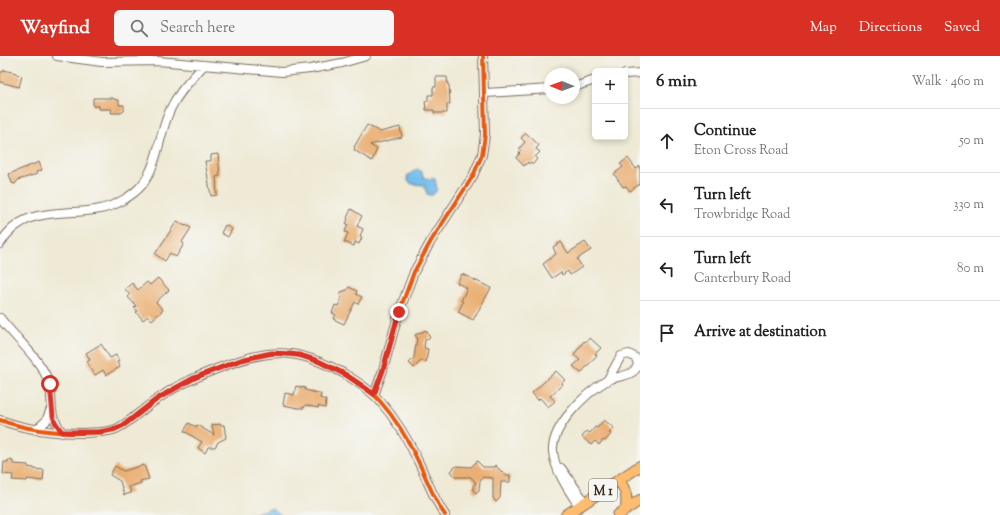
<!DOCTYPE html>
<html lang="en">
<head>
<meta charset="utf-8">
<style>
  body { margin:0; font-family:"Sorts Mill Goudy",serif; background:#f6f6f6; color:#222 }
  .controls { position:absolute; right:12px; top:12px; display:grid; overflow:hidden; border-radius:6px; box-shadow:0 2px 6px #0003 }
  .controls button { width:36px; height:36px; display:grid; place-items:center; padding:0; border:0; border-bottom:1px solid #e0e0e0; background:#fff; color:#222; font:20px sans-serif }
  .compass { position:absolute; left:544px; top:12px; width:36px; height:36px; border-radius:50%; background:#fff; box-shadow:0 2px 6px #0003; rotate:271deg }
  .stop { position:absolute; width:12px; height:12px; margin:-9px; border:3px solid #d93025; border-radius:50%; background:#fff }
  .stop.end { background:#d93025; border-color:#fff; box-shadow:0 1px 4px #0008 }
  .list { margin:0; padding:0; list-style:none }
  h2 { display:flex; justify-content:space-between; align-items:center; height:52px; margin:0; padding:0 16px; font-size:17px }
  h2 small { font-size:13px; font-weight:400; color:#767676 }
  .list li { display:grid; grid-template-columns:26px 1fr auto; gap:12px; align-items:center; box-sizing:border-box; height:64px; padding:0 16px; border-top:1px solid #e0e0e0 }
  .list b { display:block; font-size:15px; white-space:nowrap }
  .list p { margin:0; font-size:13px; white-space:nowrap; color:#767676 }
  .list em { font-size:13px; font-style:normal; color:#767676 }
  .icon { flex:none; width:22px; height:22px; fill:none; stroke:currentColor; stroke-width:2; stroke-linecap:round; stroke-linejoin:round }
  .map { position:relative; flex:none; width:640px; height:459px; overflow:hidden }
  header { display:flex; align-items:center; gap:24px; box-sizing:border-box; height:56px; padding:0 20px; background:#d93025; color:#fff }
  header strong { font-size:19px }
  nav { display:flex; gap:22px; margin-inline-start:auto; font-size:14px }
  .search { width:280px; height:36px; background:#f6f6f6; display:flex; align-items:center; gap:10px; box-sizing:border-box; padding:0 14px; border-radius:6px; color:#767676; font-size:15px }
  main { display:flex }
  aside { flex:1; background:#fff }
  .map>svg:first-child { display:block }
  .water { fill:#75beed; stroke:#587486 }
  .building { fill:#eaaf72 }
  .lines { fill:none; stroke-linecap:round; stroke-linejoin:round }
  .minor-casing { stroke:#7a6d5e; stroke-width:10 }
  .major-casing { stroke:#7a6d5e; stroke-width:12 }
  .minor { stroke:#fff; stroke-width:8 }
  .major { stroke:#febc70; stroke-width:10 }
  .cycleway-casing { stroke:#f6f6f2; stroke-width:6 }
  .cycleway { stroke:#e8590c; stroke-width:4 }
  .route { stroke:#d93025; stroke-width:5 }
  .labels { text-anchor:middle; stroke-width:3.5; stroke-linejoin:round; paint-order:stroke }
  .shield { fill:#f6f6f2; stroke:#73675e; stroke-width:1 }
  .shield-label { font-size:13px; font-weight:bold; fill:#3b2a1e }
</style>
</head>
<body>
<header>
<strong>Wayfind</strong>
<div class="search"><svg class="icon" aria-label="search" viewBox="0 0 24 24"><circle cx="10" cy="10" r="6"/><path d="M15 15l6 6"/></svg>Search here</div>
<nav><a>Map</a><a>Directions</a><a>Saved</a></nav>
</header>
<main>
<div class="map">
<svg width="640" height="459" viewBox="0 0 640 459">
  <rect width="100%" height="100%" fill="#f6f6f2"/>
  <filter id="ink" filterUnits="userSpaceOnUse"><feTurbulence type="fractalNoise" baseFrequency=".025" numOctaves="2"/><feDisplacementMap in="SourceGraphic" scale="8" xChannelSelector="R" yChannelSelector="G"/><feConvolveMatrix kernelMatrix="1 2 1 2 8 2 1 2 1" color-interpolation-filters="sRGB"/></filter>
  <filter id="wash" filterUnits="userSpaceOnUse"><feTurbulence type="fractalNoise" baseFrequency=".012" numOctaves="4" result="noise"/><feDisplacementMap in="SourceGraphic" scale="16" xChannelSelector="R" yChannelSelector="G"/><feGaussianBlur stdDeviation="0.9" result="paint"/><feColorMatrix in="noise" values="0 0 0 0 0 0 0 0 0 0 0 0 0 0 0 0 0 1.4 0 .05"/><feComposite in="paint" operator="in"/></filter>
  <g filter="url(#wash)">
    <rect width="100%" height="100%" fill="#efead6"/>
    <!-- water -->
    <path class="water" d="M417 113 422 116 424 122 435 123 437 133C435 138 432 141 427 138L424 129 412 128 408 125 407 120Z
      M271 452 273 453 281 459H249Z"/>
    <g id="blocks">
      <!-- building -->
      <path class="building" d="M4 14 16 17V18L22 20 19 31 0 26V16H3Z
        M436 21H447L448 29H449L450 48H447V57H434V54H426L425 45H428V39H433V31H436Z
        M93 42H113V43L119 44V49H124V55L121 57H111L112 53H99V50H93Z
        M367 69 380 76 400 71 402 81 370 89 377 93 372 105 354 94 355 92 354 91Z
        M526 77 539 89 536 93 540 96 535 101 537 103 533 108 531 106 529 108 528 106 524 110 516 102 520 97 519 96 521 94 519 93 525 86 521 82Z
        M218 98 220 120 216 121 217 139 211 140 205 105H211V99Z
        M628 102 636 113 640 110V128L630 135 626 130 623 131 614 118 623 111 620 108Z
        M39 106 42 114 36 116 37 118 18 124 15 128 12 127 9 118Z
        M351 153 362 160 357 170 363 173 360 180 362 181 359 188 355 186 354 190 344 186 348 177 345 176 348 168H346L348 163 347 162Z
        M177 165 185 170 186 169 191 172 182 186 184 188 176 201 170 197 165 205 155 198Z
        M225 169 232 173 228 181 221 177Z
        M561 186 568 197 585 186 591 194 577 203 582 211 570 219 568 215 562 219 561 216 552 222 543 208 556 198 553 191Z
        M462 218 491 232 473 264 458 256 463 246 461 245 467 232 457 227Z
        M158 222 169 234 156 246 163 254 152 264 148 260 143 264 136 256 138 255 134 252 136 250 128 241 130 239 125 233 132 227 138 234 147 226 150 229Z
        M349 231 357 235 356 238 362 241 358 248 355 246 344 268 333 263 336 259 332 257 335 249 338 250 341 243 340 238 341 236 347 234Z
        M426 274 430 282 425 284 424 292 428 293 426 306 421 305 414 312 409 307 414 302 417 282 415 279Z
        M590 282 601 292 595 298 597 299 581 317 573 310 580 304 574 299 584 285 585 286Z
        M101 288 110 302 116 299 119 305 117 306 120 311 106 319 103 314 95 319 87 306 90 304 86 297Z
        M556 315 565 324 562 327 563 328 550 340 555 345 548 351 540 342 538 344 532 337Z
        M296 330 305 332V334L321 338 320 342 326 344 325 352 318 350V352L305 349 304 352H298L283 349 285 337 294 339Z
        M604 364 614 372 609 377 611 378 605 385 603 384 599 389 595 385 591 389 582 381 587 375 590 377 595 371 597 372Z
        M189 367 196 371 197 369 214 379 212 369 220 368V369H224L226 382 218 386 215 391H208L205 397 198 392 202 386 184 375Z
        M8 404 13 405V408L28 409V411L34 412V413L44 414 43 425 27 423V425L12 424 13 419 3 418 4 406H8Z
        M477 405 483 411H494L495 409 505 419H510V426H501L500 442 496 446 493 442V422L483 421 480 425 479 434 476 437 473 434V429L476 427 471 421H455L451 415 456 410 471 411Z
        M144 409 149 423 140 425 141 427 129 431 131 437 124 439 120 425 110 419 115 410 123 415Z"/>
    </g>
  </g>
  <g filter="url(#ink)">
    <use href="#blocks" fill-opacity="0" stroke="#7a6d5e" stroke-width="1"/>
    <g class="lines">
      <!-- minor casing -->
      <g class="minor-casing">
        <path id="minor" d="M57 0 102 6 158 5 282 16 310 13 342 7 366 0
          M625 18 640 17
          M574 31 595 24
          M485 37 550 33
          M0 188C29 139 83 169 123 144 130 140 137 135 142 129 159 107 159 76 171 52 179 35 192 23 204 9
          M0 262C15 282 38 300 48 324 53 336 50 348 53 360 55 366 59 371 62 377
          M374 339 383 314 399 256 414 216 431 185 473 120 482 99 485 79 483 0
          M0 364C27 374 54 377 83 377 93 376 103 377 113 374 125 370 133 361 143 354 151 347 159 342 168 336 184 326 201 319 219 312 268 292 296 291 343 317 356 325 369 333 379 344 395 362 408 383 418 405 427 423 433 442 445 459
          M36 374 46 365 51 353
          M561 412 585 446
          M579 450C569 435 555 415 553 396 551 370 586 337 606 325 616 319 633 322 638 309L636 302 629 298 621 300 607 325"/>
      </g>
      <!-- major casing -->
      <g class="major-casing">
        <path id="major" d="M619 424C627 436 627 440 626 454
          M566 459 640 410
          M618 459 640 444"/>
      </g>
      <!-- minor -->
      <use href="#minor" class="minor"/>
      <!-- major -->
      <use href="#major" class="major"/>
      <!-- cycleway casing -->
      <g class="cycleway-casing">
        <path id="cycleway" d="M374 339 383 314 399 256 414 216 431 185 473 120 482 99 485 79 483 0
          M0 364C27 374 54 377 83 377 93 376 103 377 113 374 125 370 133 361 143 354 151 347 159 342 168 336 184 326 201 319 219 312 268 292 296 291 343 317 356 325 369 333 379 344 395 362 408 383 418 405 427 423 433 442 445 459"/>
      </g>
      <!-- cycleway -->
      <use href="#cycleway" class="cycleway"/>
    </g>
  </g>
  <g class="lines" filter="url(#ink)">
    <!-- route -->
    <path class="route" d="M50 328 53 360 55 366 62 376H99L115 373 124 369 157 343 194 322 241 304 272 297 299 299 318 305 346 319 374 338 383 314 399 256"/>
  </g>
  <g class="labels">
    <!-- shield labels -->
    <rect class="shield" x="589" y="423" width="28" height="22" rx="3"/>
    <g class="shield-label">
      <text x="603" y="439">M 1</text>
    </g>
  </g>
</svg>
<div class="controls">
<button>+</button>
<button>−</button>
</div>
<svg class="compass" viewBox="-18 -18 36 36"><path d="M0-13l5 13h-10z" fill="#e53935"/><path d="M0 13l5-13h-10z" fill="#767676"/></svg>
<div class="stop" style="left:50px;top:328px"></div>
<div class="stop end" style="left:399px;top:256px"></div>
</div>
<aside>
<h2>6 min<small>Walk · 460 m</small></h2>
<ul class="list">
<li><svg class="icon" aria-label="ahead" viewBox="0 0 24 24"><path d="M12 20V5M6 11l6-6 6 6"/></svg><div><b>Continue</b><p>Eton Cross Road</p></div><em>50 m</em></li>
<li><svg class="icon" aria-label="left" viewBox="0 0 24 24"><path d="M17 20v-9H6M10 6l-5 5 5 5"/></svg><div><b>Turn left</b><p>Trowbridge Road</p></div><em>330 m</em></li>
<li><svg class="icon" aria-label="left" viewBox="0 0 24 24"><path d="M17 20v-9H6M10 6l-5 5 5 5"/></svg><div><b>Turn left</b><p>Canterbury Road</p></div><em>80 m</em></li>
<li><svg class="icon" aria-label="arrive" viewBox="0 0 24 24"><path d="M6 21V4h12l-3 4 3 4H6"/></svg><div><b>Arrive at destination</b></div></li>
</ul>
</aside>
</main>
</body>
</html>
